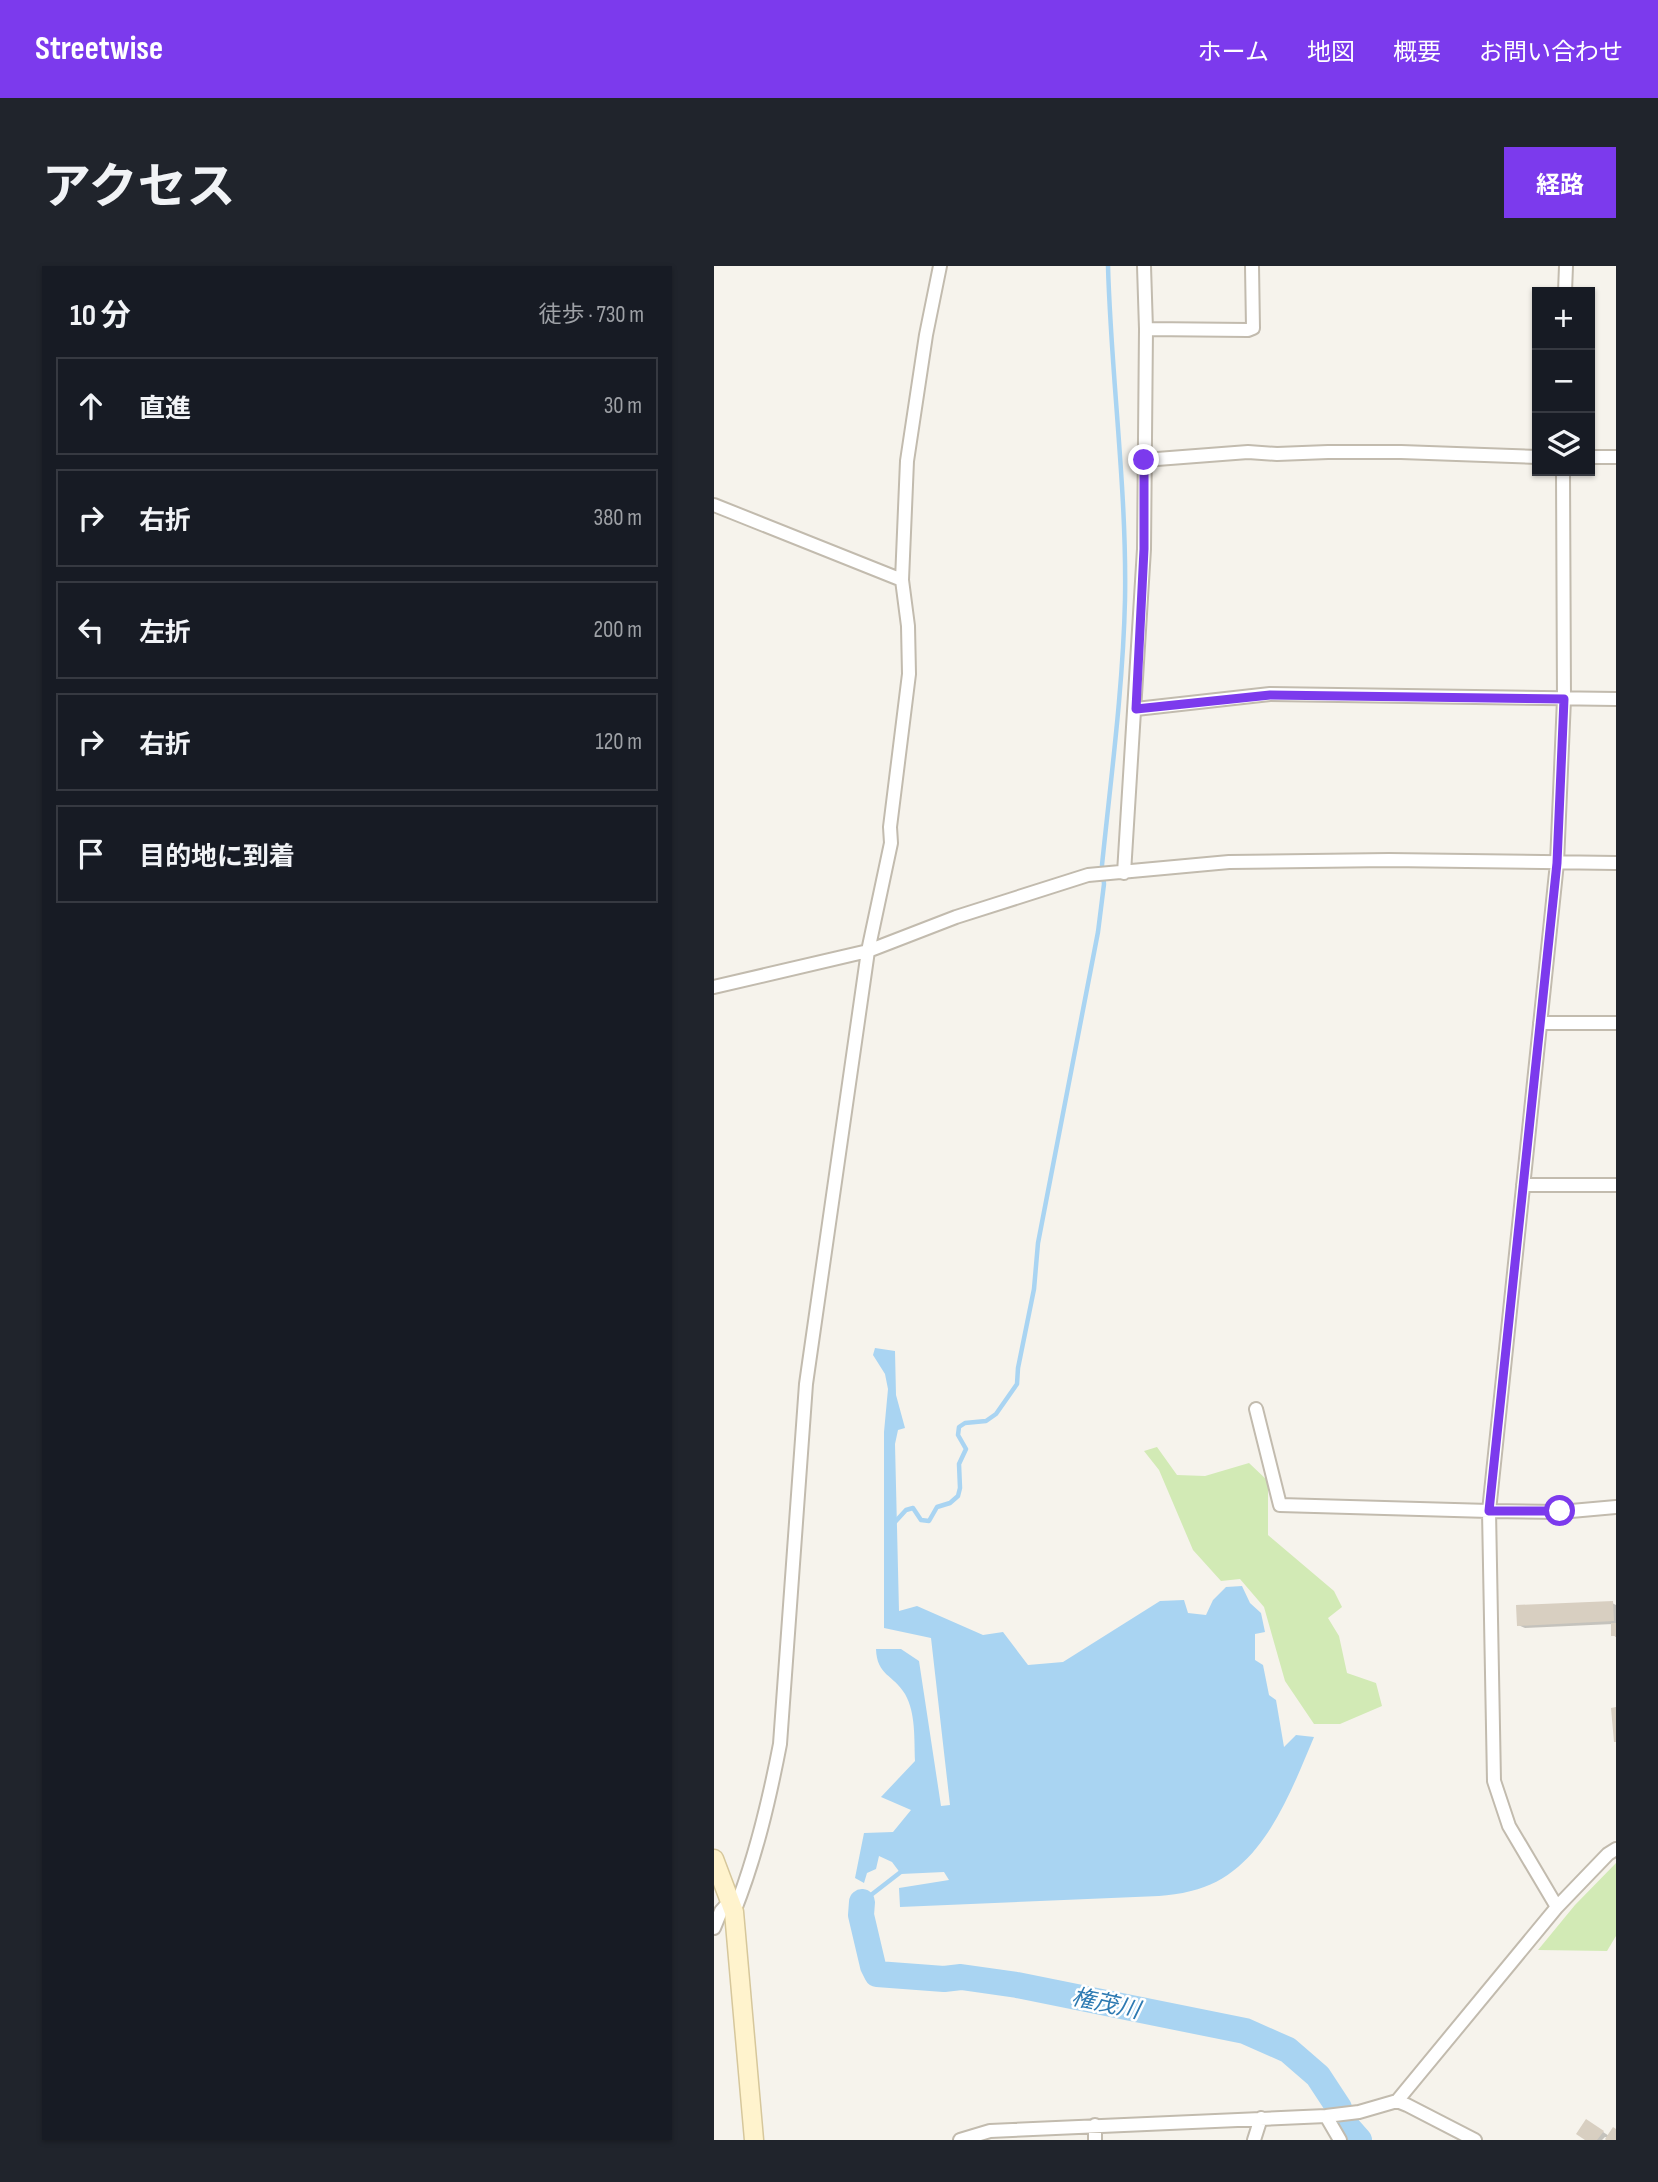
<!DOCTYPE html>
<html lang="ja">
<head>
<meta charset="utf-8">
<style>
  body { margin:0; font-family:"Sofia Sans Condensed","Noto Sans JP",sans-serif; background:#20242c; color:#f1f3f6 }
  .controls { position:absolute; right:21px; top:21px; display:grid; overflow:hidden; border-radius:0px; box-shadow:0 2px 5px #0004 }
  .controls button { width:63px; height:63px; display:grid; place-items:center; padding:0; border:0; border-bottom:2px solid #363941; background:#171b24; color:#f1f3f6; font:35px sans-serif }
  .stop { position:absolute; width:21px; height:21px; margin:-16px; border:5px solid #7c3aed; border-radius:50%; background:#fff }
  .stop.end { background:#7c3aed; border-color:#fff; box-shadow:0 2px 7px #0008 }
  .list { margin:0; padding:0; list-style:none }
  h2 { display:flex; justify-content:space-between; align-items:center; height:91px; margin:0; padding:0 28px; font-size:30px }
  h2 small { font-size:23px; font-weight:400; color:#9ea1a6 }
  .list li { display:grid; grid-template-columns:46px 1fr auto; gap:21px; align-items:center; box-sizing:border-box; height:98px; margin:0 14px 14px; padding:0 14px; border:2px solid #363941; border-radius:0px }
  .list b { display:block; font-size:26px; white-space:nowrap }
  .list em { font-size:23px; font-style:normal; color:#9ea1a6 }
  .icon { flex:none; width:38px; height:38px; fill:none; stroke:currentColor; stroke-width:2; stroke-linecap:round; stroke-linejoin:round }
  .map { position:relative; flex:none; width:902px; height:1874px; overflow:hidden; border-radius:0px }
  header { display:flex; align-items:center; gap:42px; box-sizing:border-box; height:98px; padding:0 35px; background:#7c3aed; color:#fff }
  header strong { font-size:33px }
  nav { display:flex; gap:38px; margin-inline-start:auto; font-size:24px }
  .intro { display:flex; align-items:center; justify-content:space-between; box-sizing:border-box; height:168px; padding:0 42px }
  h1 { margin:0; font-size:49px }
  .button { padding:18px 32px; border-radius:0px; background:#7c3aed; color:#fff; font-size:24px; font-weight:700 }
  main { display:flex; gap:42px; padding:0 42px }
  aside { flex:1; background:#171b24; border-radius:0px; box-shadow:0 2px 5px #0004 }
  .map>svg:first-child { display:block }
  .green { fill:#d2eab5 }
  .water { fill:#a9d4f2 }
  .shadow { fill:#0003 }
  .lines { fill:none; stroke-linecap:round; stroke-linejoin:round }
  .stream { stroke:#a9d4f2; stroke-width:4.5 }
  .river { stroke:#a9d4f2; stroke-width:26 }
  .building { fill:#d8cfc1 }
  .minor-casing { stroke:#c2bbae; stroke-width:16 }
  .secondary-casing { stroke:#d6c79b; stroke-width:21 }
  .minor { stroke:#fff; stroke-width:12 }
  .secondary { stroke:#fff3cd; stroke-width:18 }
  .route { stroke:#7c3aed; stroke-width:9 }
  .labels { text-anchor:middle; stroke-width:5; stroke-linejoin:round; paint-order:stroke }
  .water-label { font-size:23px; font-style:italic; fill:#2e7ab2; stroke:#fff }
</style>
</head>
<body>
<header>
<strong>Streetwise</strong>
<nav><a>ホーム</a><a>地図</a><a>概要</a><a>お問い合わせ</a></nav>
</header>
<div class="intro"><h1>アクセス</h1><a class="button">経路</a></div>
<main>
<aside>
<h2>10 分<small>徒歩 · 730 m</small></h2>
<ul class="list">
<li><svg class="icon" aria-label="ahead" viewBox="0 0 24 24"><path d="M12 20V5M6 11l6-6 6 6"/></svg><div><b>直進</b></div><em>30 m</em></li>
<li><svg class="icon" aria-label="right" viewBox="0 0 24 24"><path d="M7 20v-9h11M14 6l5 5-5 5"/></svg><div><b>右折</b></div><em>380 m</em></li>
<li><svg class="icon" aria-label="left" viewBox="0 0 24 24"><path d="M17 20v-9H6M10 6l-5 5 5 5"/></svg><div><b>左折</b></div><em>200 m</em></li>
<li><svg class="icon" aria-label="right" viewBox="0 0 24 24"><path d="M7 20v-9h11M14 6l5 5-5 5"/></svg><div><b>右折</b></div><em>120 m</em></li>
<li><svg class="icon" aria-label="arrive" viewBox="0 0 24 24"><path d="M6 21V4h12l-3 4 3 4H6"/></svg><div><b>目的地に到着</b></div></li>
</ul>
</aside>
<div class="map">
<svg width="902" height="1874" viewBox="0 0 902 1874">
  <rect width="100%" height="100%" fill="#f6f3ec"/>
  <!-- green -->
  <path class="green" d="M443 1181 463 1209 491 1210 535 1197 554 1215V1269L620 1325 628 1341 614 1352 625 1370 633 1407 662 1417 668 1440 626 1458H600L571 1415 550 1341 526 1313 507 1315 479 1284 445 1204 430 1185Z
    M902 1597V1670L893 1685 824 1684 861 1639Z"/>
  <!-- water -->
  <path class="water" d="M161 1082 181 1085 182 1129 191 1162 184 1164 181 1178 185 1345 203 1340 269 1369 289 1366 314 1399 349 1396 446 1335 470 1334 474 1347 492 1349 499 1334 512 1321 528 1320 536 1337 547 1347 551 1366 541 1368V1394L549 1399 555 1429 562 1434 570 1481 582 1469 600 1471C575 1530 547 1609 477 1625 466 1628 455 1629 445 1630L186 1641 185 1622 235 1614 230 1606 187 1608 178 1596 165 1590 162 1603 153 1607 150 1617 141 1612 150 1567 179 1566 197 1544 167 1531 201 1495C200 1474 202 1447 191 1428 179 1408 163 1410 162 1383H187L205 1395 227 1540 236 1539 217 1372 170 1362V1166L174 1123 171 1108 159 1089Z"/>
  <!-- shadow -->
  <path class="shadow" d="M898 1337 902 1339V1371L899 1369V1358L811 1362 804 1359Z
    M873 1855 895 1870 902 1865V1874L891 1871 888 1874H874Z"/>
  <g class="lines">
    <!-- stream -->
    <path class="stream" d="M181 1256 192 1244 199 1242 207 1254 215 1255 223 1241 236 1237 244 1230 246 1222 245 1198 252 1183 244 1169 245 1161 251 1157 272 1155 282 1148 303 1118 304 1102 320 1023 324 977 384 666 390 618 388 599C397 511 409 422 411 334 413 223 397 111 394 0
      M148 1636 188 1605"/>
    <!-- river -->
    <path class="river" d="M148 1636 147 1649 159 1700 163 1708 230 1713 247 1711 303 1719 531 1765 574 1784 604 1810 625 1842 630 1857 645 1874"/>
  </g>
  <!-- building -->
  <path class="building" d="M899 1335 900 1355 803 1360 802 1339Z
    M897 1357H902V1370H897Z
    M902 1441V1476H900L897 1442Z
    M872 1853 890 1865 883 1874H871L862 1868Z
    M899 1861 902 1863V1874H892L891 1873Z"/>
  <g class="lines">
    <!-- minor casing -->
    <g class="minor-casing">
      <path id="minor" d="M851 26 852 0
        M432 63 534 64 539 62 538 0
        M876 191H902
        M430 194 534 186 563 188 614 186H687L823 191
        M0 239 188 314
        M422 443 556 428 902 433
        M410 607 430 283 432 63 430 0
        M0 721 154 685 242 651 374 609 515 596 675 594 902 597
        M826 757H902
        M809 919H902
        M542 1143 566 1239 775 1245 846 1246 902 1241
        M843 1641 795 1560 780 1515 775 1245 843 597 850 433 849 205
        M20 1646C42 1591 55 1535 66 1478L92 1118 154 685 177 577 176 561 195 408 194 360 188 314 193 195 212 69 226 0
        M0 1662 7 1645 16 1635
        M683 1835 693 1839 761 1874
        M612 1850 626 1874
        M246 1874 276 1865 612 1850 645 1846 683 1835 843 1641 894 1588 902 1583
        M381 1874V1859
        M540 1874 547 1852"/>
    </g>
    <!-- secondary casing -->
    <g class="secondary-casing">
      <path id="secondary" d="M0 1593 20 1646 40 1874"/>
    </g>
    <!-- minor -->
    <use href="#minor" class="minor"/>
    <!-- secondary -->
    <use href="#secondary" class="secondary"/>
  </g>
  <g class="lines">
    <!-- route -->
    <path class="route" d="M430 194V283L422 443 556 429 850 433 843 597 775 1245H846"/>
  </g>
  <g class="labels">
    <!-- water labels -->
    <g class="water-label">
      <text transform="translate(392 1737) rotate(12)" y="8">権茂川</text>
    </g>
  </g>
</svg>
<div class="controls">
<button>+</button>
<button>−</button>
<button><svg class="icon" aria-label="layers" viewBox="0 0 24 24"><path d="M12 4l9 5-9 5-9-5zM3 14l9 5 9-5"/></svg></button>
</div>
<div class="stop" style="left:846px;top:1245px"></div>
<div class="stop end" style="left:430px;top:194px"></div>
</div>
</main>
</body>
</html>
